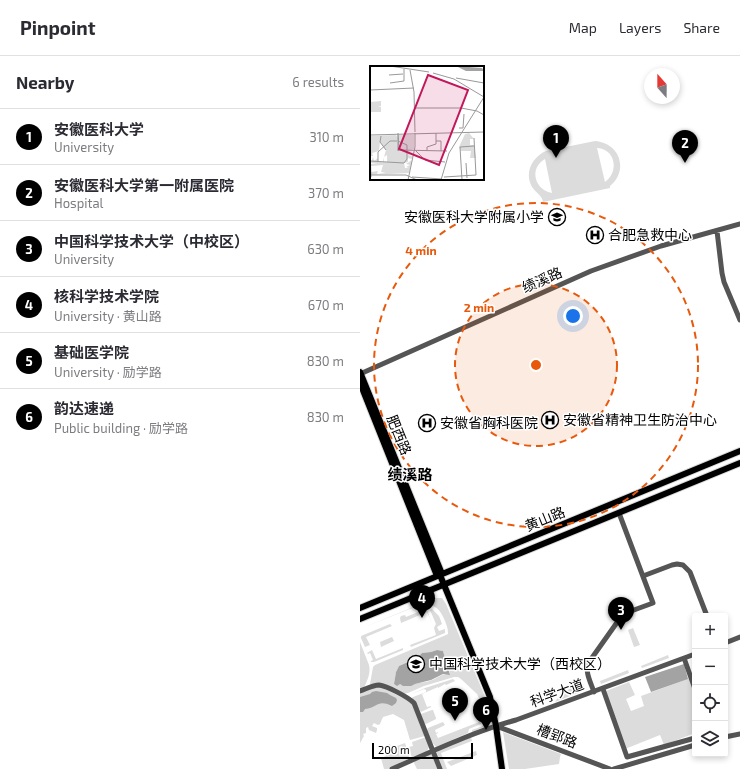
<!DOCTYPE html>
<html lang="en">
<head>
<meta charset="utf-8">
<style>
  body { margin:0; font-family:"Exo 2","Noto Sans SC",sans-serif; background:#f7f7f7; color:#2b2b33 }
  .controls { position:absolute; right:12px; bottom:12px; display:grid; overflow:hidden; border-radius:4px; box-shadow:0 2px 6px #0003 }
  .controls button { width:36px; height:36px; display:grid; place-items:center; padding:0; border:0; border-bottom:1px solid #e1e1e2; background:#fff; color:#2b2b33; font:20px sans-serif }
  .compass { position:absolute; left:284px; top:12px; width:36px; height:36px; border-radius:50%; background:#fff; box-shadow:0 2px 6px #0003; rotate:339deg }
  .scale { position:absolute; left:12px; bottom:10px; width:101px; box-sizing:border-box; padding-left:4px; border:2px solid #000; border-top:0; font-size:11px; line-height:14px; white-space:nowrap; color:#000; -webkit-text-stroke:3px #fff; paint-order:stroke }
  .you { position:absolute; left:213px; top:260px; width:14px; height:14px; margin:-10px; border:3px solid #fff; border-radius:50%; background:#1a73e8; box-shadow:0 0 0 6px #1a73e833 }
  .badge { display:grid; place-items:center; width:26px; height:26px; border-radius:50%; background:#000; color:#fff; font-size:13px; font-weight:700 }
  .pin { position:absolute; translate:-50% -33px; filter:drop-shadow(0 1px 2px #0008) }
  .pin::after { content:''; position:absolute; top:21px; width:14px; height:12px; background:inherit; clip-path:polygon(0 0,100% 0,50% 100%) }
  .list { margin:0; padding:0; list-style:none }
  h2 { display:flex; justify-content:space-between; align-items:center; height:52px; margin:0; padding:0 16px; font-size:17px }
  h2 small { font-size:13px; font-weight:400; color:#7c7c81 }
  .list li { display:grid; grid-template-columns:26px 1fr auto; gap:12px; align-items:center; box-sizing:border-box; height:56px; padding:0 16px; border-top:1px solid #e1e1e2 }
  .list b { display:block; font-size:15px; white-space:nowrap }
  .list p { margin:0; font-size:13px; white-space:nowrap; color:#7c7c81 }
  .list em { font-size:13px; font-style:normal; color:#7c7c81 }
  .icon { flex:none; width:22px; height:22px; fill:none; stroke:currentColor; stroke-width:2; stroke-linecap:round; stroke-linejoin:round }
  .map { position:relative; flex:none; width:380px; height:713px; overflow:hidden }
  header { display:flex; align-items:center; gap:24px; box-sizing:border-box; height:56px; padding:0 20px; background:#fff; border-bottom:1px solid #e1e1e2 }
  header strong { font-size:19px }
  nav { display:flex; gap:22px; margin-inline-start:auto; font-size:14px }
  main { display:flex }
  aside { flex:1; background:#fff }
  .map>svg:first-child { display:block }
  .green { fill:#dcdcdc; fill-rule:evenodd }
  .water { fill:#a3a3a3 }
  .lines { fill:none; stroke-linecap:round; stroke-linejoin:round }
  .major-casing { stroke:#dbdbdb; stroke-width:8 }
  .minor { stroke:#555; stroke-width:5 }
  .major { stroke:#000; stroke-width:6 }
  .ring { fill:none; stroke:#e8590c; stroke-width:2; stroke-dasharray:7 5 }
  .labels { text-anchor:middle; stroke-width:3; stroke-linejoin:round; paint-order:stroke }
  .poi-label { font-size:14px; fill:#000; stroke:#fff; text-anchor:start }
  .street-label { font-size:14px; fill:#000; stroke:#fff }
  .neighbourhood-label { font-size:15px; font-weight:bold; fill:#000; stroke:#fff }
  .inset-road { fill:none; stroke:#999; stroke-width:1 }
  .view { fill:#c2185b; fill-opacity:0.15; stroke:#c2185b; stroke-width:2 }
  .inset-edge { fill:none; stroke:#000; stroke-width:2 }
  .centre { fill:#e8590c; stroke:#fff; stroke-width:2 }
  .ring-label { font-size:12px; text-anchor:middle; font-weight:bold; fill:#e8590c; stroke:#fff; stroke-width:3; stroke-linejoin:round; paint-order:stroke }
</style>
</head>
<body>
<header>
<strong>Pinpoint</strong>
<nav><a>Map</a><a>Layers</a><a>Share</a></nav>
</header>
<main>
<aside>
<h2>Nearby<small>6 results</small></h2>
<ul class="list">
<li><span class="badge">1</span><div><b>安徽医科大学</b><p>University</p></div><em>310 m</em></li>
<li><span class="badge">2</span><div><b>安徽医科大学第一附属医院</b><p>Hospital</p></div><em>370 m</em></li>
<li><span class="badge">3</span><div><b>中国科学技术大学（中校区）</b><p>University</p></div><em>630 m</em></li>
<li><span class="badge">4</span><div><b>核科学技术学院</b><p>University · 黄山路</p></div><em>670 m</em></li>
<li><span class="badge">5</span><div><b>基础医学院</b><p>University · 励学路</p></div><em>830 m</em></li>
<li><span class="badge">6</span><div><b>韵达速递</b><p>Public building · 励学路</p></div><em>830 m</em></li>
</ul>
</aside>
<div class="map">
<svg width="380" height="713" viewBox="0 0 380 713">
  <rect width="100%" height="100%" fill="#fff"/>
  <!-- green -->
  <path class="green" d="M235 85C260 87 269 114 250 130V132L183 146C182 139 176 137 172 131 164 117 172 101 186 95ZM237 92C256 93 259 116 245 126ZM185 103 192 137C174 134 169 112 185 103Z
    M75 542H82L86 548 126 643 128 662C126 665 127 668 124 671L112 676V674L123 670 124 667 122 649 117 638 101 623 98 621H94L64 630 48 637 43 638 12 629 10 628 13 611 15 609 86 579 88 578C88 573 87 570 85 565 80 553 75 548 62 548L0 573ZM77 594 83 595 90 618C80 618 80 621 72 624 68 626 63 626 59 627 52 628 47 632 40 628L36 629 34 628 36 616 39 610 48 606 53 601 59 600 62 597 71 596Z
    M64 551 66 552 72 567 67 556 41 567 40 562 41 560 45 559 46 561 58 556V554Z
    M72 553 79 560 82 568 77 571 79 575 85 573V577L51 591 50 589 76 579 74 572 76 568 70 554Z
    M30 568 32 570 6 581 10 589 5 591 1 582V580Z
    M273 572 280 589 274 591 268 574Z
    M32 581 34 585 21 591 20 586Z
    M0 586 9 609C11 617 7 625 4 632L0 634Z
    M43 592V594L14 606H11V605L13 604 10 597 8 598 7 597 12 594 16 603Z
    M308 599 309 602 282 612 281 610Z
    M268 614 269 617 241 628 240 625Z
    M333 621 335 626V677L304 689 300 679 265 693 246 635 269 626 275 639 266 643 271 655 284 650 281 640Z
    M93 623 95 625 86 629 85 628 78 632V631L62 638 67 651 71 650V651L61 656 52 642 53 641 66 636V634L64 633 49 639 65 632Z
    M223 628 225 634 195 646 202 636Z
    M14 631H21L51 646 65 680 50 684 44 664 33 658 23 661 20 668 18 669 14 667 12 670 17 672V674L16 677 9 674 8 671 6 672V677L3 678 4 680 0 687V637Z
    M118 647 120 648 122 666 121 668 109 673 108 677 76 691 71 685 67 674 68 672 83 666 85 669 75 674 76 677 78 676V677L76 678 78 682 119 666 113 650 117 649 116 648Z
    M72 654H73L76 662V663L66 668 64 667 61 658Z
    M143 676 201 698 200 701 199 708 165 713H149Z
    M66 681 69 691 67 695 52 702 49 691 53 690 52 686Z
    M111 681 112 685 81 697 87 713H82L76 697 79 694Z
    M45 687 49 700 48 703 28 713H24L21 702 26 700 24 695H26L25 693H26V692L28 689 30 688 31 691 34 690 36 691 37 690Z
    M116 695 117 699 91 710 87 706Z
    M71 698 74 702 78 713H57L54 707 55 704Z"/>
  <!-- water -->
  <path class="water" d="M77 594 83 595 90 619 83 618 71 624 55 628 51 630H43L40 628 37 630 34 628 36 616 39 610 48 606 53 601 59 600 62 597 71 596Z
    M324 608 328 623 291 636 285 621Z
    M16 635 27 637 30 639 36 642 37 644 36 647 32 650C17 643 18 652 5 653L3 656H0V641L10 638 12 636Z"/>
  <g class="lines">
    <!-- major casing -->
    <g class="major-casing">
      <path id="major" d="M0 316 82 518
        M0 327 77 520
        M80 519 130 641 136 670 142 713
        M0 552 380 395
        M0 563 380 407"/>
    </g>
    <!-- minor -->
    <path class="minor" d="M357 175 362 217 364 226 380 264
      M0 318 231 215 301 190 380 168
      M283 520 312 509 317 508 323 509 330 516 347 560
      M365 587 380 581
      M324 602 335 633
      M243 633 267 701 335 682
      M0 635C6 633 13 629 19 629 27 630 48 641 54 647L80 713
      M234 636C231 627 224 615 229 606L263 558 293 547 259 457
      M136 670 250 713
      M365 681 380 678
      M32 713C73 695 113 676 156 664L335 598
      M254 713 335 689"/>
    <!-- major -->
    <use href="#major" class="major"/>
  </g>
  <!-- distance rings -->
  <circle cx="176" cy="309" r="81" fill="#e8590c" fill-opacity=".12"/>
  <g class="ring">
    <circle cx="176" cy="309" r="81"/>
    <circle cx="176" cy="309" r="162"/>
  </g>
  <!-- icons -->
  <defs>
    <g id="school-ring" transform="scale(0.9)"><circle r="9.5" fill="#fff" stroke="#000" stroke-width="1.5"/><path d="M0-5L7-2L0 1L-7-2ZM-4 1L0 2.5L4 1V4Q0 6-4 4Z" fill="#000"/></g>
    <g id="hospital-ring" transform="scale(0.9)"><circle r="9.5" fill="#fff" stroke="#000" stroke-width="1.5"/><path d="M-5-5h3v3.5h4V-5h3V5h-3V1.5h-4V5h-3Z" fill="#000"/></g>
    <g id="university-ring" transform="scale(0.9)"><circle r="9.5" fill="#fff" stroke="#000" stroke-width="1.5"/><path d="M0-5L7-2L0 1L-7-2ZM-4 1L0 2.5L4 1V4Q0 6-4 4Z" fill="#000"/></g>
  </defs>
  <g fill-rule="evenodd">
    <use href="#school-ring" x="197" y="161"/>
    <use href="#hospital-ring" x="235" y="179"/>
    <use href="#hospital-ring" x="190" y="364"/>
    <use href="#hospital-ring" x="67" y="367"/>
    <use href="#university-ring" x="56" y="608"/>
  </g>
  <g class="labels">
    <!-- poi labels -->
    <g class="poi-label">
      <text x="184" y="166" text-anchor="end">安徽医科大学附属小学</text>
      <text x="248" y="184">合肥急救中心</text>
      <text x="203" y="369">安徽省精神卫生防治中心</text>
      <text x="80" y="372">安徽省胸科医院</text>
      <text x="69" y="613">中国科学技术大学（西校区）</text>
    </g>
    <!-- street labels -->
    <g class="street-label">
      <text transform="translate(182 224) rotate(-24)" y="5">绩溪路</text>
      <text transform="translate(39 379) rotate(68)" y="5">肥西路</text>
      <text transform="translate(185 463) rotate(-22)" y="5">黄山路</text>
      <text transform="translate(197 637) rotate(-20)" y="5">科学大道</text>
      <text transform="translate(197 680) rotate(21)" y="5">槽郢路</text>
    </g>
    <!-- neighbourhood labels -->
    <g class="neighbourhood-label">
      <text x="50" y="424">绩溪路</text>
    </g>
  </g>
  <!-- overview -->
  <g transform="translate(10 10)">
    <rect width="114" height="114" fill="#fff"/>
    <path d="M11 35V40L8 41H11V46H0V36ZM99 67 104 73H100V79H104L106 92H100L101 85H91L89 81 95 68ZM26 69 28 72 29 69H44V83L38 85 42 86 38 87 42 88 38 89 43 90 42 93 38 92V96L34 97 35 102H39L36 101 40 99 36 98 42 94 39 107 1 109V103V106L8 105 7 108 16 107 11 106 13 99 1 100V98L8 97H1L3 91 4 95 8 92V96H13L14 91V96H17V89L14 91 16 84 10 76 9 85 2 87 3 90H0V70Z" fill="#dcdcdc"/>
    <path d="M86 0 112 2 114 5H96Z" fill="#a3a3a3"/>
    <path class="inset-road" d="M20 0 59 6M40 4 44 26 45 66M63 7 84 13 114 31M19 9 33 8M86 12 114 17M20 17 34 15V3M0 24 44 22M44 42H91L107 45 114 49M89 62H93L94 48M28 67 29 84 28 85V68M0 69 114 66M11 70 10 76 16 84M66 75H71V85M29 84 77 85M45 84 55 94 75 96M57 85V81L66 78V67M0 86 1 111M0 95 34 97 37 93V79L28 75M8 95V86L20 75H27M96 97 97 112M0 109H36L47 114M42 111 72 113M74 111 106 109 104 72M38 114 45 81V67M71 114 79 87 114 31M92 114 90 81 104 80"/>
    <path class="view" d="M58 9 98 24 69 99 29 83Z"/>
    <rect width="114" height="114" class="inset-edge"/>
  </g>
  <circle cx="176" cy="309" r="6" class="centre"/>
  <g class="ring-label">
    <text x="61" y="199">4 min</text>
    <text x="119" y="256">2 min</text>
  </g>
</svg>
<div class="controls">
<button>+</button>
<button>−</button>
<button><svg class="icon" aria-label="locate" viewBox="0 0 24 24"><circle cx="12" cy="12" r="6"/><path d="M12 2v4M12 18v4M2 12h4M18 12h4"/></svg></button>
<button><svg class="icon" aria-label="layers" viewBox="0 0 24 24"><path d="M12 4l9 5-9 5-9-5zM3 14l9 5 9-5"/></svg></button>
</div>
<svg class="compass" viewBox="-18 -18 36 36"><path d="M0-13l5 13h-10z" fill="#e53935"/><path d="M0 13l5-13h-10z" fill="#7c7c81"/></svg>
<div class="scale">200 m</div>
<div class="you"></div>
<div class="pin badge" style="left:196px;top:102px">1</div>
<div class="pin badge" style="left:325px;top:107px">2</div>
<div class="pin badge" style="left:261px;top:574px">3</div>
<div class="pin badge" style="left:62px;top:562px">4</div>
<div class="pin badge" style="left:95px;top:665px">5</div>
<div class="pin badge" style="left:126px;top:674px">6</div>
</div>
</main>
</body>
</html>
